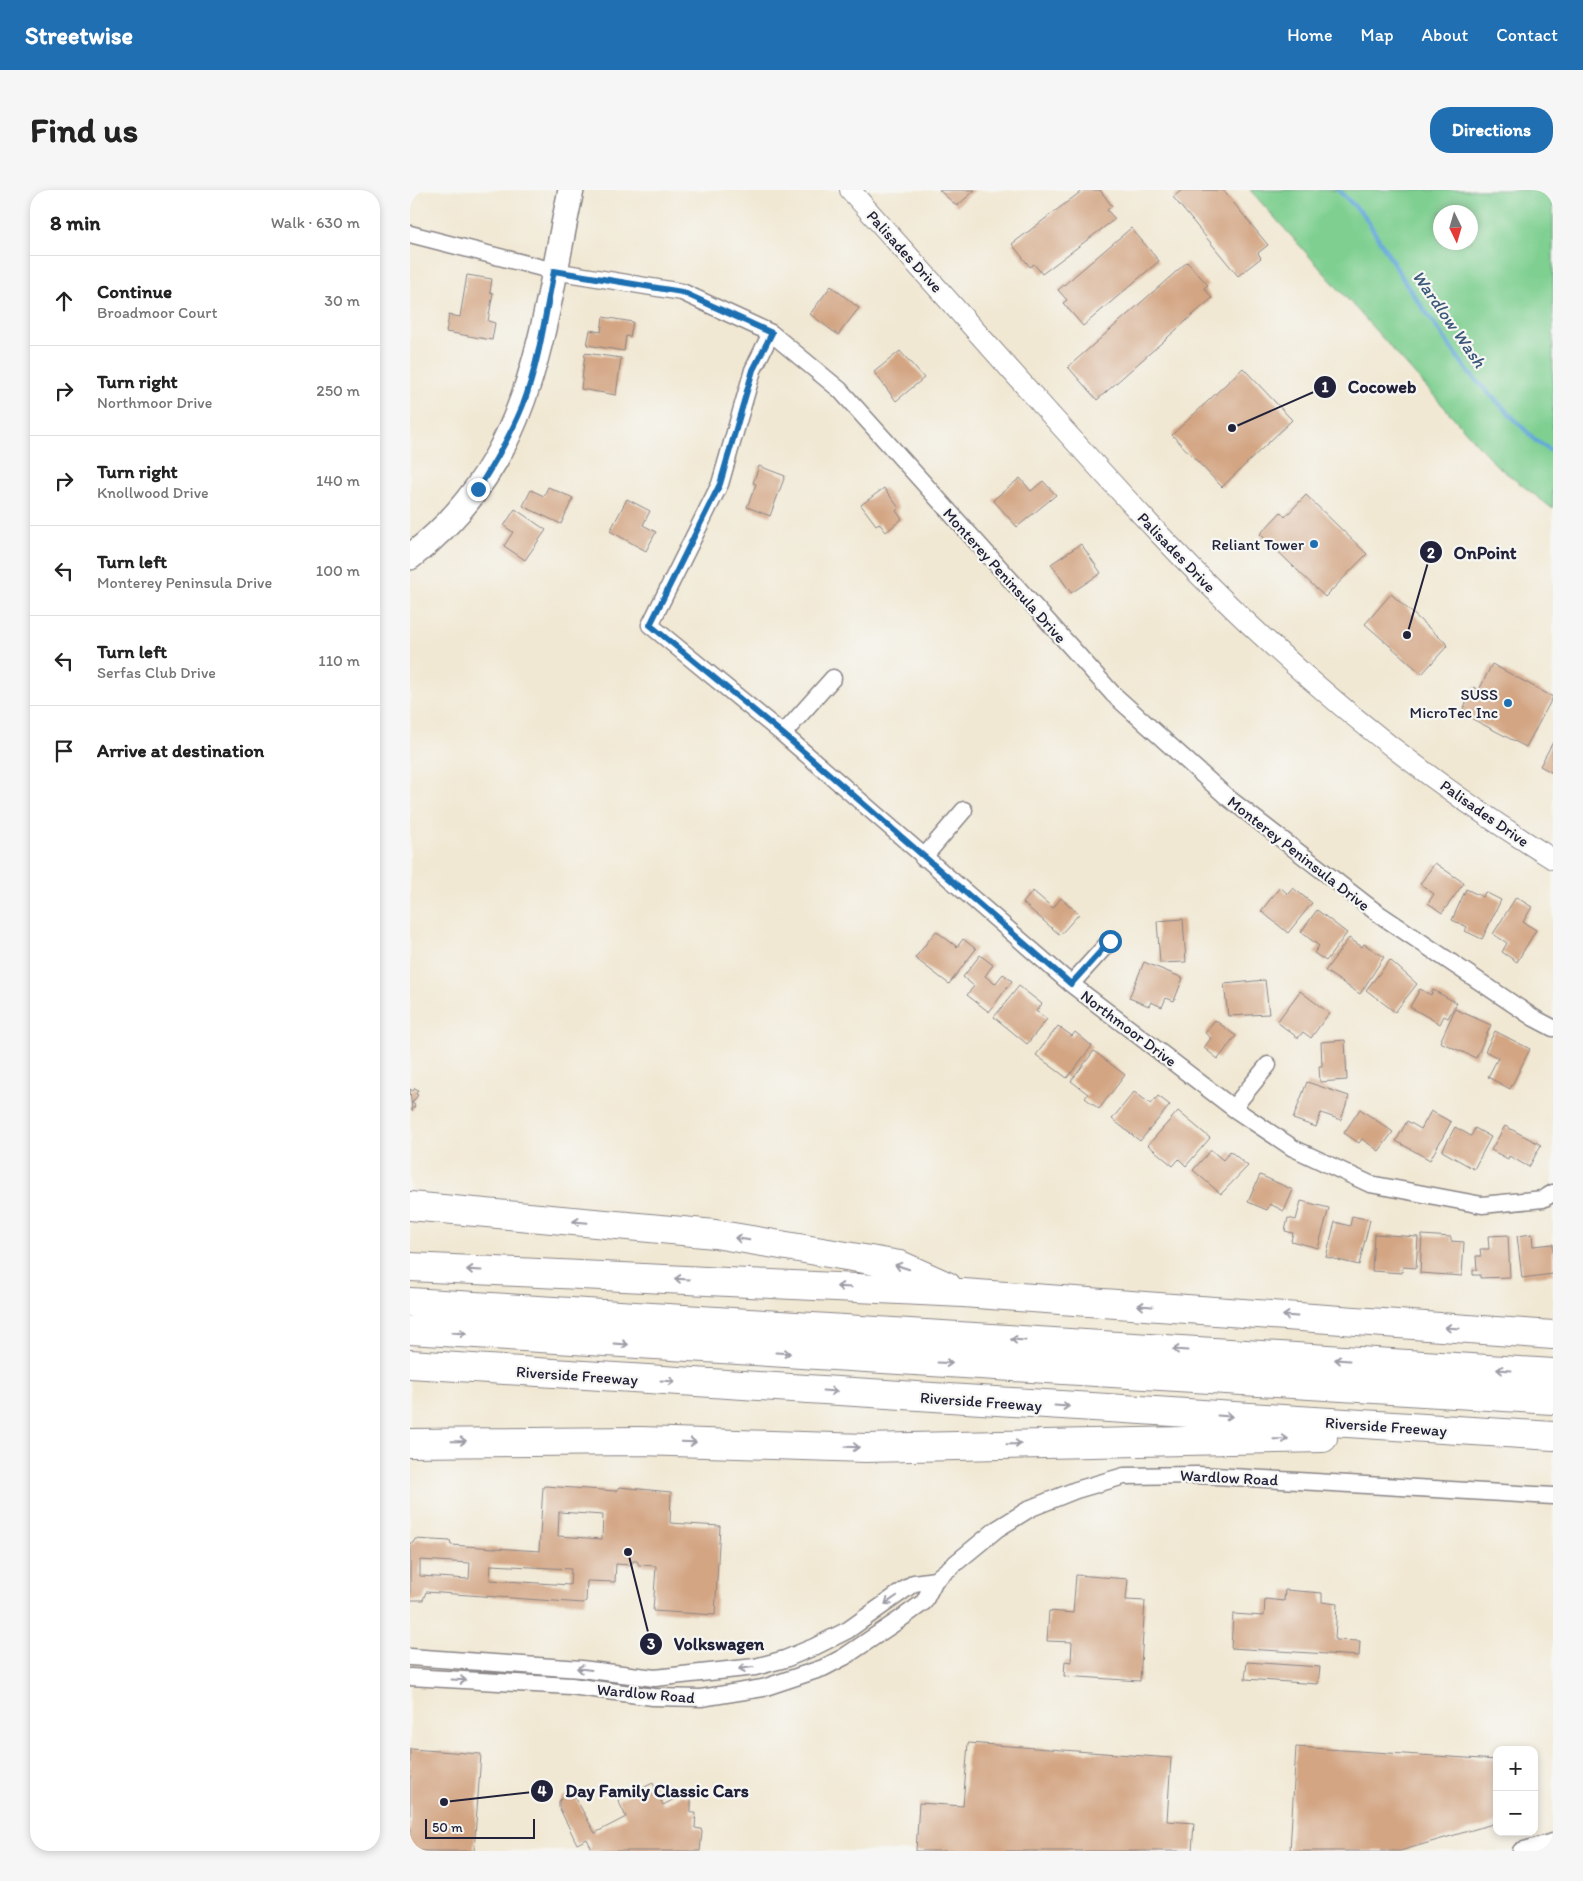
<!DOCTYPE html>
<html lang="en">
<head>
<meta charset="utf-8">
<style>
  body { margin:0; font-family:Itim,sans-serif; background:#f6f6f6; color:#222 }
  .controls { position:absolute; right:15px; bottom:15px; display:grid; overflow:hidden; border-radius:10px; box-shadow:0 2px 8px #0003 }
  .controls button { width:45px; height:45px; display:grid; place-items:center; padding:0; border:0; border-bottom:1px solid #e0e0e0; background:#fff; color:#222; font:25px sans-serif }
  .compass { position:absolute; left:1023px; top:15px; width:45px; height:45px; border-radius:50%; background:#fff; box-shadow:0 2px 8px #0003; rotate:175deg }
  .scale { position:absolute; left:15px; bottom:12px; width:110px; box-sizing:border-box; padding-left:5px; border:2px solid #22223b; border-top:0; font-size:14px; line-height:18px; white-space:nowrap; color:#22223b; -webkit-text-stroke:4px #f6f6f2; paint-order:stroke }
  .stop { position:absolute; width:15px; height:15px; margin:-11px; border:4px solid #1f6fb2; border-radius:50%; background:#fff }
  .stop.end { background:#1f6fb2; border-color:#fff; box-shadow:0 1px 5px #0008 }
  .list { margin:0; padding:0; list-style:none }
  h2 { display:flex; justify-content:space-between; align-items:center; height:65px; margin:0; padding:0 20px; font-size:21px }
  h2 small { font-size:16px; font-weight:400; color:#767676 }
  .list li { display:grid; grid-template-columns:32px 1fr auto; gap:15px; align-items:center; box-sizing:border-box; height:90px; padding:0 20px; border-top:1px solid #e0e0e0 }
  .list b { display:block; font-size:19px; white-space:nowrap }
  .list p { margin:0; font-size:16px; white-space:nowrap; color:#767676 }
  .list em { font-size:16px; font-style:normal; color:#767676 }
  .icon { flex:none; width:28px; height:28px; fill:none; stroke:currentColor; stroke-width:2; stroke-linecap:round; stroke-linejoin:round }
  .map { position:relative; flex:none; width:1143px; height:1661px; overflow:hidden; border-radius:20px }
  header { display:flex; align-items:center; gap:30px; box-sizing:border-box; height:70px; padding:0 25px; background:#1f6fb2; color:#fff }
  header strong { font-size:24px }
  nav { display:flex; gap:28px; margin-inline-start:auto; font-size:18px }
  .intro { display:flex; align-items:center; justify-content:space-between; box-sizing:border-box; height:120px; padding:0 30px }
  h1 { margin:0; font-size:35px }
  .button { padding:12px 22px; border-radius:20px; background:#1f6fb2; color:#fff; font-size:18px; font-weight:700 }
  main { display:flex; gap:30px; padding:0 30px }
  aside { flex:1; background:#fff; border-radius:20px; box-shadow:0 2px 8px #0003 }
  .map>svg:first-child { display:block }
  .green { fill:#7ecf90; stroke:#507866; fill-rule:evenodd }
  .lines { fill:none; stroke-linecap:round; stroke-linejoin:round }
  .stream { stroke:#64a8d9; stroke-width:4.5 }
  .building { fill:#d3a583; fill-rule:evenodd }
  .minor-casing { stroke:#8a8587; stroke-width:19 }
  .tertiary-casing { stroke:#8a8587; stroke-width:22 }
  .primary-casing { stroke:#8a8587; stroke-width:28 }
  .motorway-casing { stroke:#8a8587; stroke-width:30 }
  .minor { stroke:#fff; stroke-width:16 }
  .tertiary { stroke:#fff; stroke-width:20 }
  .primary { stroke:#fff; stroke-width:25 }
  .motorway { stroke:#fff; stroke-width:28 }
  .oneway { stroke:#9c9ca7 }
  .route { stroke:#1f6fb2; stroke-width:6 }
  .poi-dot { fill:#1f6fb2; stroke:#f6f6f2; stroke-width:2 }
  .labels { text-anchor:middle; stroke-width:4.5; stroke-linejoin:round; paint-order:stroke }
  .street-label { font-size:16px; fill:#22223b; stroke:#f6f6f2 }
  .poi-label { font-size:16px; fill:#22223b; stroke:#f6f6f2; text-anchor:end }
  .water-label { font-size:18px; font-style:italic; fill:#3c587a; stroke:#f6f6f2 }
  .leader { fill:none; stroke:#22223b; stroke-width:2 }
  .callout-dot { fill:#22223b; stroke:#f6f6f2; stroke-width:2 }
  .mark-label { font-size:15px; text-anchor:middle; font-weight:bold; fill:#fff }
  .callout-label { font-size:18px; text-anchor:middle; font-weight:bold; fill:#22223b; stroke:#f6f6f2; stroke-width:4.5; stroke-linejoin:round; paint-order:stroke }
</style>
</head>
<body>
<header>
<strong>Streetwise</strong>
<nav><a>Home</a><a>Map</a><a>About</a><a>Contact</a></nav>
</header>
<div class="intro"><h1>Find us</h1><a class="button">Directions</a></div>
<main>
<aside>
<h2>8 min<small>Walk · 630 m</small></h2>
<ul class="list">
<li><svg class="icon" aria-label="ahead" viewBox="0 0 24 24"><path d="M12 20V5M6 11l6-6 6 6"/></svg><div><b>Continue</b><p>Broadmoor Court</p></div><em>30 m</em></li>
<li><svg class="icon" aria-label="right" viewBox="0 0 24 24"><path d="M7 20v-9h11M14 6l5 5-5 5"/></svg><div><b>Turn right</b><p>Northmoor Drive</p></div><em>250 m</em></li>
<li><svg class="icon" aria-label="right" viewBox="0 0 24 24"><path d="M7 20v-9h11M14 6l5 5-5 5"/></svg><div><b>Turn right</b><p>Knollwood Drive</p></div><em>140 m</em></li>
<li><svg class="icon" aria-label="left" viewBox="0 0 24 24"><path d="M17 20v-9H6M10 6l-5 5 5 5"/></svg><div><b>Turn left</b><p>Monterey Peninsula Drive</p></div><em>100 m</em></li>
<li><svg class="icon" aria-label="left" viewBox="0 0 24 24"><path d="M17 20v-9H6M10 6l-5 5 5 5"/></svg><div><b>Turn left</b><p>Serfas Club Drive</p></div><em>110 m</em></li>
<li><svg class="icon" aria-label="arrive" viewBox="0 0 24 24"><path d="M6 21V4h12l-3 4 3 4H6"/></svg><div><b>Arrive at destination</b></div></li>
</ul>
</aside>
<div class="map">
<svg width="1143" height="1661" viewBox="0 0 1143 1661">
  <rect width="100%" height="100%" fill="#f6f6f2"/>
  <filter id="ink" filterUnits="userSpaceOnUse"><feTurbulence type="fractalNoise" baseFrequency=".02" numOctaves="2"/><feDisplacementMap in="SourceGraphic" scale="10" xChannelSelector="R" yChannelSelector="G"/><feConvolveMatrix kernelMatrix="1 2 1 2 8 2 1 2 1" color-interpolation-filters="sRGB"/></filter>
  <filter id="wash" filterUnits="userSpaceOnUse"><feTurbulence type="fractalNoise" baseFrequency=".0096" numOctaves="4" result="noise"/><feDisplacementMap in="SourceGraphic" scale="20" xChannelSelector="R" yChannelSelector="G"/><feGaussianBlur stdDeviation="1.12" result="paint"/><feColorMatrix in="noise" values="0 0 0 0 0 0 0 0 0 0 0 0 0 0 0 0 0 1.4 0 .05"/><feComposite in="paint" operator="in"/></filter>
  <g filter="url(#wash)">
    <rect width="100%" height="100%" fill="#f1e8d3"/>
    <!-- green -->
    <path class="green" d="M840 0H1143V319L1086 275ZM1030 22H1060V52H1030Z"/>
    <g class="lines">
      <!-- stream -->
      <path class="stream" d="M928 0 954 25 998 97 1059 183 1126 251 1143 262"/>
    </g>
    <g id="blocks">
      <!-- building -->
      <path class="building" d="M529 0H565L547 16Z
        M673 0H690L702 16 697 20 705 29 632 84 624 74 620 77 602 54Z
        M772 0H813L858 55 848 63 851 68 828 86 763 7Z
        M721 38 749 71 673 136 653 113 657 110 648 100Z
        M777 72 798 95 794 98 802 108 687 210 658 177Z
        M57 85 82 89 80 102 83 103 78 131 85 133 82 150 36 142 39 125 50 127Z
        M421 96 449 118 428 145 400 124Z
        M193 127 223 132 220 147 216 146 214 161 177 155 180 140 191 142Z
        M490 161 514 188 486 211 464 182Z
        M175 163 211 168 206 205 171 199Z
        M833 178 882 230 812 297 762 245Z
        M349 276 375 286 360 326 337 317 346 294 343 293Z
        M610 288 621 301 633 291 646 305 607 337 583 310Z
        M138 297 163 308 151 334 113 316 121 300 134 306Z
        M474 298 489 318 486 321 492 329 476 342 469 333 466 335 451 315Z
        M896 305 957 364 915 407 850 344 871 322 875 327Z
        M217 309 240 321 233 335 246 342 236 361 200 341Z
        M105 319 136 340 115 370 94 356 103 342 94 336Z
        M671 354 691 383 661 403 641 374Z
        M981 404 1038 455 1012 484 955 434Z
        M1082 474 1143 507 1116 557 1051 523 1064 497 1069 500Z
        M1143 552V583L1130 576Z
        M1025 673 1054 693 1032 723 1018 713 1024 704 1010 694Z
        M870 697 878 704 883 698 902 713 878 743 851 721Z
        M1056 699 1073 707 1075 702 1091 710 1072 749 1055 741 1057 737 1042 730Z
        M623 701 643 718 651 708 669 724 650 745 613 713Z
        M1106 707 1122 717 1113 732 1126 740 1107 772 1092 762 1097 753 1083 744Z
        M907 720 937 743 916 771 904 763 909 756 891 742Z
        M773 729 776 772 750 773 747 731Z
        M526 741 547 757 553 749 566 759 539 794 505 768Z
        M939 748 952 757 954 754 974 767 950 804 915 781Z
        M570 765 583 775 575 786 585 794 593 784 602 791 579 822 557 805 564 796 553 787Z
        M980 770 1007 794 985 822 956 800Z
        M734 772 773 788 764 811 756 808 752 817 741 812 739 816 719 808Z
        M855 790 859 824 818 826 814 794Z
        M609 796 632 814 626 821 637 829 617 854 584 827Z
        M1010 799 1021 805 1023 800 1047 813 1038 828 1034 826 1030 834 1000 817Z
        M890 801 919 823 901 848 893 842 888 848 867 832Z
        M1045 819 1081 835 1066 868 1030 852Z
        M805 830 826 846 808 869 794 858 801 848 795 843Z
        M648 836 662 846 665 842 682 856 657 888 626 865Z
        M1085 841 1120 859 1100 899 1078 887 1088 868 1075 861Z
        M935 850 937 890 910 892 909 876H912L911 852Z
        M684 861 715 885 689 919 675 908 678 904 661 891Z
        M897 892 939 906 931 930 911 923 906 937 883 929Z
        M5 898 8 900 6 904 8 905 2 913 5 915 2 921 0 899 3 901Z
        M724 902 741 914 748 906 760 915 730 951 702 929Z
        M950 919 983 942 969 961 952 949 949 953 934 943Z
        M768 921 800 948 776 976 769 969 763 976 738 955Z
        M1021 921 1041 932 1020 970 986 951 997 931 1011 939Z
        M1095 936 1131 955 1119 977 1099 966 1098 969 1081 960Z
        M1045 937 1061 946 1065 938 1081 947 1064 979 1032 961Z
        M801 960 813 970 820 961 838 976 811 1004 783 980Z
        M850 985 883 1000 874 1021 860 1014 857 1020 838 1012Z
        M891 1011 919 1018 908 1058 881 1051 883 1043 875 1041 878 1028 886 1030Z
        M942 1026 960 1030 949 1075 916 1067 925 1032 940 1036Z
        M964 1044 1008 1047 1006 1078 993 1077 992 1083 962 1081Z
        M1122 1044 1123 1056 1143 1054V1084L1112 1088 1107 1046Z
        M1012 1045 1041 1047V1051L1054 1052 1052 1086 1010 1083Z
        M1098 1045 1100 1087 1070 1088V1085H1063V1080H1067L1066 1066H1071L1070 1059H1079L1078 1046Z
        M135 1296 206 1301 209 1297 261 1302 260 1333 310 1336 305 1425 243 1421 246 1376 229 1375 227 1371H223L221 1375 206 1374 205 1392 177 1391 176 1411 173 1413 16 1402 13 1410H0V1353H4L5 1349 40 1351 41 1355 129 1361 133 1297ZM149 1322 193 1325 192 1349 148 1346ZM10 1370 60 1373 59 1389 10 1386ZM81 1375 161 1379 160 1395 80 1390Z
        M666 1385 718 1389 716 1410 735 1411 730 1491 654 1486 655 1471 661 1472 662 1452 637 1451 639 1421 663 1423Z
        M875 1400 912 1403V1412L927 1414 925 1450 950 1451 949 1466 821 1458 823 1424 854 1426 855 1409 874 1411Z
        M837 1472 910 1477 908 1494 835 1489Z
        M558 1553 761 1568 757 1631 784 1633 782 1661H506L509 1613 553 1616Z
        M886 1557 1087 1570 1086 1633 990 1661H880Z
        M0 1559 71 1564 64 1661H0Z
        M243 1593 253 1615 272 1605 281 1608V1623H286L285 1638 291 1639 292 1642 290 1661H178L181 1657 177 1649 167 1654 149 1617V1611L154 1606 165 1607 185 1643 216 1627 208 1610Z"/>
    </g>
  </g>
  <g filter="url(#ink)">
    <use href="#blocks" fill-opacity="0" stroke="#8a8587" stroke-width="1"/>
    <g class="lines">
      <!-- minor casing -->
      <g class="minor-casing">
        <path id="minor" d="M0 44 144 81 272 102 361 143 430 200 703 504 817 607 966 722 1124 828 1143 838
          M361 143 343 180 310 294 240 435 373 544 661 794 823 918 883 958 960 994 1072 1015 1133 1009 1143 1003
          M373 544 423 488
          M513 668 554 620
          M661 794 700 751
          M823 918 858 875
          M0 1467 171 1479 245 1488 345 1477 375 1469 404 1457 438 1440 504 1393 525 1390
          M0 1487 161 1496 243 1507 291 1508 353 1498 413 1478 434 1467 489 1430 514 1412 525 1390 587 1339 621 1318 666 1300 714 1286 788 1285 1143 1306
          M1111 1661 1143 1652"/>
      </g>
      <!-- tertiary casing -->
      <g class="tertiary-casing">
        <path id="tertiary" d="M440 0C506 74 573 148 639 223 708 300 776 376 852 446 941 529 1039 605 1143 669"/>
      </g>
      <!-- primary casing -->
      <g class="primary-casing">
        <path id="primary" d="M0 367C124 272 131 141 161 0"/>
      </g>
      <!-- motorway casing -->
      <g class="motorway-casing">
        <path id="motorway" d="M0 1016 305 1044 490 1075 537 1096
          M0 1077 553 1103 1143 1145
          M0 1112 1143 1183
          M0 1140 1143 1210
          M0 1174 1143 1246
          M0 1253 230 1251 456 1258 913 1248"/>
      </g>
      <!-- minor -->
      <use href="#minor" class="minor"/>
      <!-- tertiary -->
      <use href="#tertiary" class="tertiary"/>
      <!-- primary -->
      <use href="#primary" class="primary"/>
      <!-- motorway -->
      <use href="#motorway" class="motorway"/>
    </g>
    <!-- one-way arrows -->
    <defs><path id="oneway-shaft" d="M-6 0H5M1.5-3L5.5 0L1.5 3" fill="none" stroke-width="1.6" stroke-linecap="round" stroke-linejoin="round" transform="scale(1.25)"/></defs>
    <g class="oneway">
      <use href="#oneway-shaft" transform="translate(170 1032) rotate(-175)"/>
      <use href="#oneway-shaft" transform="translate(332 1049) rotate(-171)"/>
      <use href="#oneway-shaft" transform="translate(492 1077) rotate(-162)"/>
      <use href="#oneway-shaft" transform="translate(64 1080) rotate(-177)"/>
      <use href="#oneway-shaft" transform="translate(272 1089) rotate(-177)"/>
      <use href="#oneway-shaft" transform="translate(434 1097) rotate(-177)"/>
      <use href="#oneway-shaft" transform="translate(735 1116) rotate(-176)"/>
      <use href="#oneway-shaft" transform="translate(880 1126) rotate(-176)"/>
      <use href="#oneway-shaft" transform="translate(1042 1138) rotate(-176)"/>
      <use href="#oneway-shaft" transform="translate(49 1143) rotate(4)"/>
      <use href="#oneway-shaft" transform="translate(608 1150) rotate(-176)"/>
      <use href="#oneway-shaft" transform="translate(211 1154) rotate(4)"/>
      <use href="#oneway-shaft" transform="translate(770 1160) rotate(-176)"/>
      <use href="#oneway-shaft" transform="translate(373 1163) rotate(3)"/>
      <use href="#oneway-shaft" transform="translate(932 1170) rotate(-176)"/>
      <use href="#oneway-shaft" transform="translate(535 1173) rotate(3)"/>
      <use href="#oneway-shaft" transform="translate(1094 1180) rotate(-176)"/>
      <use href="#oneway-shaft" transform="translate(258 1191) rotate(4)"/>
      <use href="#oneway-shaft" transform="translate(420 1201) rotate(4)"/>
      <use href="#oneway-shaft" transform="translate(652 1216) rotate(4)"/>
      <use href="#oneway-shaft" transform="translate(815 1226) rotate(4)"/>
      <use href="#oneway-shaft" transform="translate(871 1249) rotate(-1)"/>
      <use href="#oneway-shaft" transform="translate(49 1251) rotate(-1)"/>
      <use href="#oneway-shaft" transform="translate(279 1252) rotate(2)"/>
      <use href="#oneway-shaft" transform="translate(604 1254) rotate(-1)"/>
      <use href="#oneway-shaft" transform="translate(442 1257) rotate(2)"/>
      <use href="#oneway-shaft" transform="translate(481 1410) rotate(145)"/>
      <use href="#oneway-shaft" transform="translate(336 1478) rotate(173)"/>
      <use href="#oneway-shaft" transform="translate(174 1479) rotate(-173)"/>
      <use href="#oneway-shaft" transform="translate(49 1490) rotate(3)"/>
    </g>
  </g>
  <g class="lines" filter="url(#ink)">
    <!-- route -->
    <path class="route" d="M68 299C85 272 101 245 113 215 129 172 135 126 144 81L272 102 362 143 343 180 310 294 240 435 373 544 661 794 700 751"/>
  </g>
  <!-- markers -->
  <g class="poi-dot">
    <circle cx="904" cy="354" r="5"/>
    <circle cx="1098" cy="513" r="5"/>
  </g>
  <g class="labels">
    <!-- street labels -->
    <g class="street-label">
      <text transform="translate(495 61) rotate(48)" y="6">Palisades Drive</text>
      <text transform="translate(767 362) rotate(46)" y="6">Palisades Drive</text>
      <text transform="translate(595 385) rotate(48)" y="6">Monterey Peninsula Drive</text>
      <text transform="translate(1075 623) rotate(35)" y="6">Palisades Drive</text>
      <text transform="translate(889 663) rotate(38)" y="6">Monterey Peninsula Drive</text>
      <text transform="translate(719 838) rotate(37)" y="6">Northmoor Drive</text>
      <text transform="translate(167 1185) rotate(4)" y="6">Riverside Freeway</text>
      <text transform="translate(571 1211) rotate(4)" y="6">Riverside Freeway</text>
      <text transform="translate(976 1236) rotate(4)" y="6">Riverside Freeway</text>
      <text transform="translate(819 1287) rotate(3)" y="6">Wardlow Road</text>
      <text transform="translate(236 1503) rotate(5)" y="6">Wardlow Road</text>
    </g>
    <!-- poi labels -->
    <g class="poi-label">
      <text x="894" y="360">Reliant Tower</text>
      <text x="1088" y="510">SUSS<tspan x="1088" dy="18">MicroTec Inc</tspan></text>
    </g>
    <!-- water labels -->
    <g class="water-label">
      <text transform="translate(1039 129) rotate(55)" y="6">Wardlow Wash</text>
    </g>
  </g>
  <!-- callouts -->
  <path class="leader" d="M822 238L915 197M997 445L1021 362M218 1362L241 1454M34 1612L132 1601"/>
  <g class="callout-dot">
    <circle cx="822" cy="238" r="5"/>
    <circle cx="997" cy="445" r="5"/>
    <circle cx="218" cy="1362" r="5"/>
    <circle cx="34" cy="1612" r="5"/>
    <circle cx="915" cy="197" r="12"/>
    <circle cx="1021" cy="362" r="12"/>
    <circle cx="241" cy="1454" r="12"/>
    <circle cx="132" cy="1601" r="12"/>
  </g>
  <g class="mark-label">
    <text x="915" y="202">1</text>
    <text x="1021" y="368">2</text>
    <text x="241" y="1459">3</text>
    <text x="132" y="1606">4</text>
  </g>
  <g class="callout-label">
    <text x="972" y="203">Cocoweb</text>
    <text x="1075" y="369">OnPoint</text>
    <text x="309" y="1460">Volkswagen</text>
    <text x="247" y="1607">Day Family Classic Cars</text>
  </g>
</svg>
<div class="controls">
<button>+</button>
<button>−</button>
</div>
<svg class="compass" viewBox="-18 -18 36 36"><path d="M0-13l5 13h-10z" fill="#e53935"/><path d="M0 13l5-13h-10z" fill="#767676"/></svg>
<div class="scale">50 m</div>
<div class="stop" style="left:700px;top:751px"></div>
<div class="stop end" style="left:68px;top:299px"></div>
</div>
</main>
</body>
</html>
